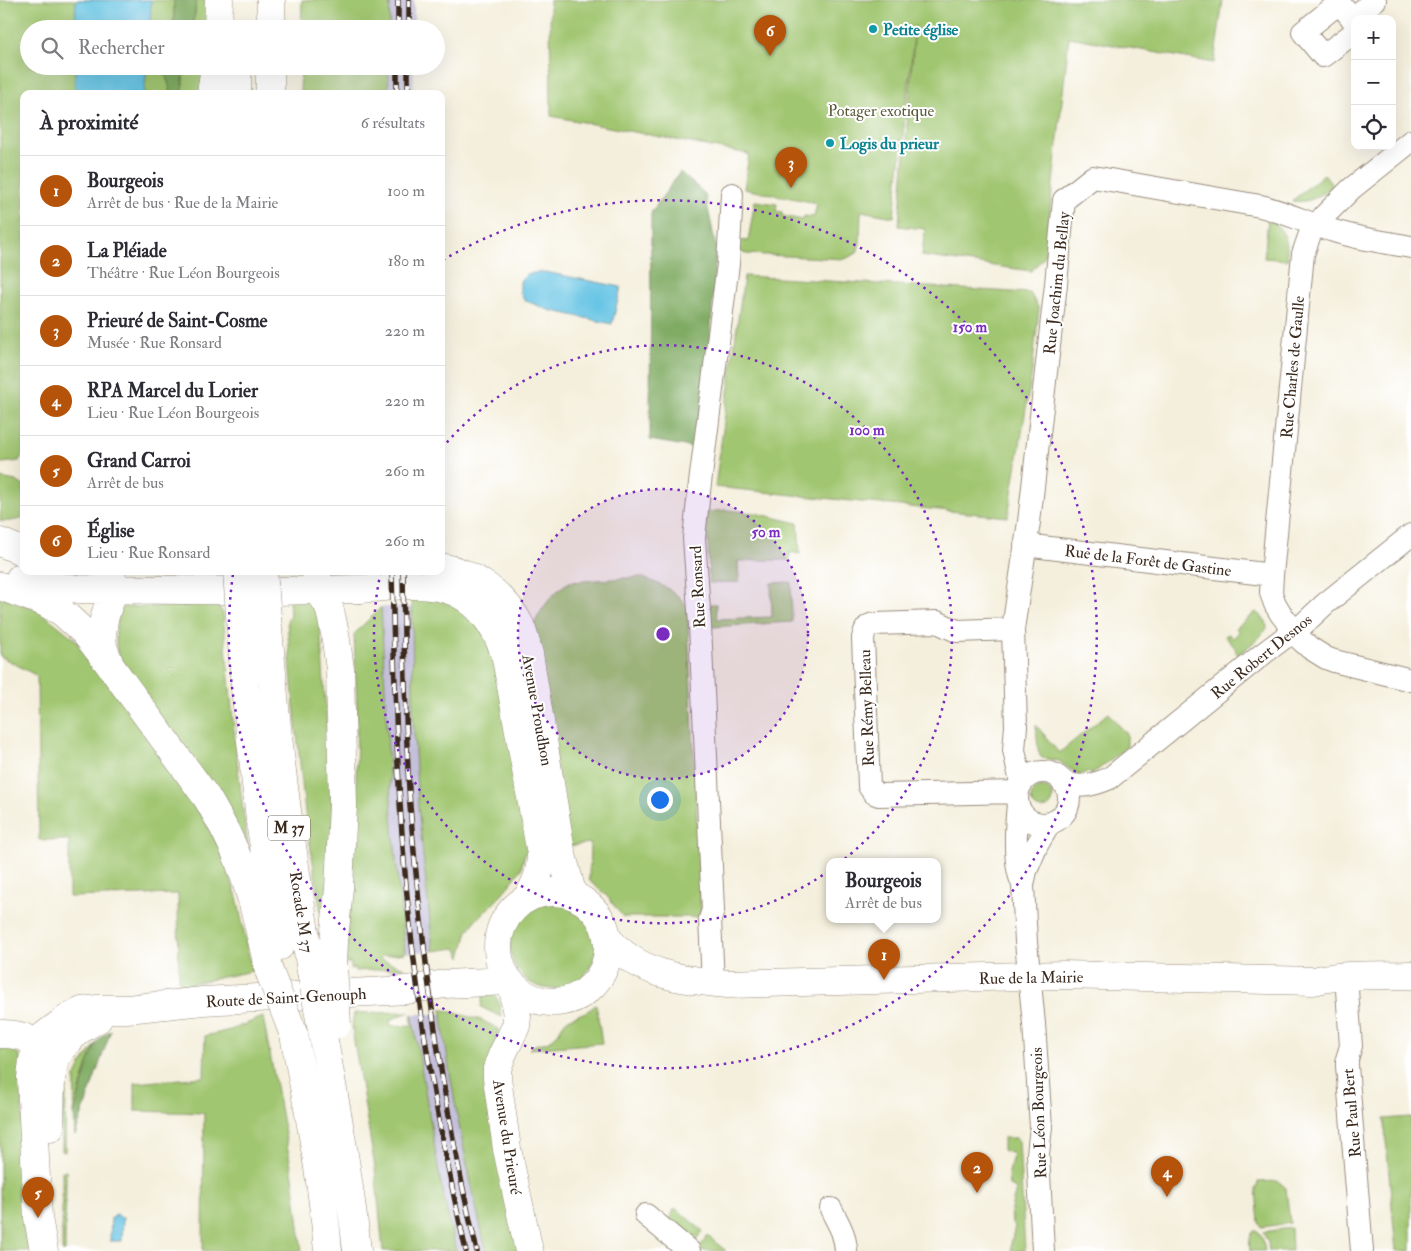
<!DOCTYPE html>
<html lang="fr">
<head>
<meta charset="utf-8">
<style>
  body { margin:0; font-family:"IM FELL Double Pica",serif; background:#f7f7f7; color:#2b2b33 }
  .controls { position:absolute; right:15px; top:15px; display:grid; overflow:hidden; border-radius:10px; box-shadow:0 5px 20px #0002 }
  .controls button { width:45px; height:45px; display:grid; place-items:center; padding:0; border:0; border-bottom:1px solid #e1e1e2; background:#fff; color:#2b2b33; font:25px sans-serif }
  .you { position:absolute; left:659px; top:799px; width:18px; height:18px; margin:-12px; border:4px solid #fff; border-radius:50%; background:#1a73e8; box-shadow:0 0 0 8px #1a73e833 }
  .badge { display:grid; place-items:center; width:32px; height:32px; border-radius:50%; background:#b45309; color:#fff; font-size:16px; font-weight:700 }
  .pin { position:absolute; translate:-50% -41px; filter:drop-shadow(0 1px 2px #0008) }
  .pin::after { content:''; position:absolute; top:26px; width:18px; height:15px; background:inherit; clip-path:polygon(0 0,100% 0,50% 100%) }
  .popup { position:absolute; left:826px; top:858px; width:115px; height:65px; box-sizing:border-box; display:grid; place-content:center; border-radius:10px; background:#fff; filter:drop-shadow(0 1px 4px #0005); font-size:16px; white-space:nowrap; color:#7c7c81 }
  .popup b { font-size:19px; color:#2b2b33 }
  .popup::after { content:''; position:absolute; left:50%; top:100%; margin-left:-10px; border:10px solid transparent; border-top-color:#fff }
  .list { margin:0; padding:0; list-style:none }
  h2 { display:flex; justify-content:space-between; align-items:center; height:65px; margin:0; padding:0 20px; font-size:21px }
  h2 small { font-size:16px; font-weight:400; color:#7c7c81 }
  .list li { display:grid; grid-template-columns:32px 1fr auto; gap:15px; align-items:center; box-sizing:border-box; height:70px; padding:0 20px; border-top:1px solid #e1e1e2 }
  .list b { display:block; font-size:19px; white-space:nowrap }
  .list p { margin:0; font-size:16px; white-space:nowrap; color:#7c7c81 }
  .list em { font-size:16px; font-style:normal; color:#7c7c81 }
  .icon { flex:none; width:28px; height:28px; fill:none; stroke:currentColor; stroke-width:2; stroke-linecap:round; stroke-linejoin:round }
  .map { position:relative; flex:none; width:1411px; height:1251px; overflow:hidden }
  .search { position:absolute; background:#fff; box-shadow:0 5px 20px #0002; left:20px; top:20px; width:425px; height:55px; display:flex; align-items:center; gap:12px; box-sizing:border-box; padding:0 18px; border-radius:28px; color:#7c7c81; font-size:19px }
  .panel { position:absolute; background:#fff; box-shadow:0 5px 20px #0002; left:20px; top:90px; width:425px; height:485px; border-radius:10px }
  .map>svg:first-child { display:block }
  .industrial { fill:#c5c0da }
  .green { fill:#a1c671; stroke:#6e7848 }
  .forest { fill:#80ab63; stroke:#5e6a40 }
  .water { fill:#66c4e4; stroke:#507781 }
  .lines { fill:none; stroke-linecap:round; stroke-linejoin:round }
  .street-casing { stroke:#988c7d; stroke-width:24 }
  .secondary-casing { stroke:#988c7d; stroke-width:29 }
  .highway-casing { stroke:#988c7d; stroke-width:29 }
  .street { stroke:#fff; stroke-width:22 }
  .secondary { stroke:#fff; stroke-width:28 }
  .highway { stroke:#fff; stroke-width:28 }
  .rail-casing { stroke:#3b2a1e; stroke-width:5.5 }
  .rail { stroke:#fff; stroke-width:4; stroke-dasharray:11; stroke-linecap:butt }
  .highway-bridge-casing { stroke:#988c7d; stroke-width:29; stroke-linecap:butt }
  .highway-bridge { stroke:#fff; stroke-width:28 }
  .ring { fill:none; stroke:#7b2cbf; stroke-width:2.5; stroke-dasharray:2.5 5 }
  .culture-dot { fill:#0f9aa8; stroke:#fff; stroke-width:2 }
  .labels { text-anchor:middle; stroke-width:4; stroke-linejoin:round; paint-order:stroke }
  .shield { fill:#fff; stroke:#766a62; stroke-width:1 }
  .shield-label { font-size:15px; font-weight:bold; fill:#3b2a1e }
  .culture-label { font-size:16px; font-weight:bold; fill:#0d838f; stroke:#fff; text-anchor:start }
  .park-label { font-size:16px; fill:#5a5937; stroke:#fff }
  .street-label { font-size:16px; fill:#3b2a1e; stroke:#fff }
  .centre { fill:#7b2cbf; stroke:#fff; stroke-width:2.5 }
  .ring-label { font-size:15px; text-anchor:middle; font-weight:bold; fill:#7b2cbf; stroke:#fff; stroke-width:4; stroke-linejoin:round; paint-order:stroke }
</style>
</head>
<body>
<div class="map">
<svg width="1411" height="1251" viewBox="0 0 1411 1251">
  <rect width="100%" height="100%" fill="#fff"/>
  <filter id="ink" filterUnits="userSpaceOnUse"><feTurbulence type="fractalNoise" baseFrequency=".02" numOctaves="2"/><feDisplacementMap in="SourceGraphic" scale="10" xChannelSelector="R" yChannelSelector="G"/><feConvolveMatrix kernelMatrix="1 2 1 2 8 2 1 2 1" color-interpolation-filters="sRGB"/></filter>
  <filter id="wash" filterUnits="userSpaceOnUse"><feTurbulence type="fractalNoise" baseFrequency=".0096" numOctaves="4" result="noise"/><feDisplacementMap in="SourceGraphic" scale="20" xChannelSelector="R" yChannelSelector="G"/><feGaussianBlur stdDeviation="1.12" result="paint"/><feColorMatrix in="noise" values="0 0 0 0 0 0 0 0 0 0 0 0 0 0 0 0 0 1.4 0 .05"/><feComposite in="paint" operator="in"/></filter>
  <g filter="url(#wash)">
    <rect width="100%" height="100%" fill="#f4efdc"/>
    <!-- industrial -->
    <path class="industrial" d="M390 0H414V29H389Z
      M389 66H414L413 94H388Z
      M381 607H412L413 715 426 888 433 951 405 953 393 828 389 771Z
      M412 1014H442L445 1042 486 1251H456L441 1185Z"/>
    <!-- green -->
    <path class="green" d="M0 0H174V29H29V66H165C164 76 170 84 171 94H24V452L19 461 2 463 0 462Z
      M196 0H211L209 29H191L195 13Z
      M302 0H390L389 29H301Z
      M550 0H1223L1214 63 1069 37 1045 256 1031 271 922 256 925 229 899 226 915 26 894 217 861 211 860 243 857 253 845 259 746 254 740 251 736 240 748 241 755 201 777 204 776 211 782 212V216L803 220 804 216 814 217 817 203 744 189 749 154 551 116Z
      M183 66H206L203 94H183Z
      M301 66H389L388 94H300Z
      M1324 174 1334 186C1318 197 1311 203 1292 201Z
      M1268 219C1285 228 1289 243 1287 260L1264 258Z
      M744 276 1030 293 1039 309 1032 372 1008 517 715 487Z
      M0 478 16 481 24 486V518L11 521H0Z
      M726 510 755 513 798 523 800 554 790 552V560L738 561 739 582 709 583 708 540 704 538 706 512Z
      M641 577C666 586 688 596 694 624L688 625 701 910 699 916 696 917H623L606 895 589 880 590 843 569 846 534 625C540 610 555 589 570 582Z
      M791 582 792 622 711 627 710 604H716L717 619 772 617 771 583Z
      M412 594H426L465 609 491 642 530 852 525 853 521 869 515 878 496 901 475 921 468 931 461 957 456 948 433 951 418 806 413 715Z
      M0 596 38 610 75 639 148 738 208 826 219 847 237 897 252 971 179 986 178 894 69 897V840H39L37 676 0 656Z
      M312 598 320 621 333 824 325 939 305 812 293 696 287 621 288 618 290 617 289 600Z
      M219 601V607L223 613C230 691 237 769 248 847H243L117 652C115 636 114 622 123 607L186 606 195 602Z
      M381 607 389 771 393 828 405 953 381 956 380 959 405 968 355 971V968L351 969V963H346L356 793 357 709 354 634Z
      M1256 612 1266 621 1267 628 1258 639 1238 655 1235 650 1236 649 1225 636 1229 634 1233 638 1239 632 1236 628Z
      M1108 713 1127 734V747L1091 775 1088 771 1081 775H1078L1059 761 1042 758 1040 756 1038 749 1036 725 1059 753Z
      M1031 798a11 11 0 1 1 22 0a11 11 0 1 1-22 0Z
      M510 946a43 43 0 1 1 86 0a43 43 0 1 1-86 0Z
      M484 989C499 997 500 1000 501 1017L481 1007Z
      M596 1004 602 1043 529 1049C535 1043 543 1044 551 1040 558 1036 560 1028 565 1022 572 1014 586 1016 596 1004Z
      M441 1009 481 1020 499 1029 496 1040 521 1251H486C468 1171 450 1090 441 1009Z
      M409 1012 390 1020V1025L397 1026 412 1025V1014L441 1185 456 1251H383L375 1168 353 1035 352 1025 354 1013Z
      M263 1017 293 1177 302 1251H203L204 1113 135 1111V1083L204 1077 205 1036 230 1030Z
      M96 1044 82 1082 74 1114 75 1077 81 1065Z
      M0 1047C10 1047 15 1049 20 1057L29 1251H0Z
      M62 1077 66 1078 65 1152 62 1151Z
      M1411 1117V1251H1396L1384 1119Z
      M1003 1138H1016L1019 1141 1025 1251H1011V1244L1015 1226 1012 1223 1011 1209 1016 1189 1009 1186 1008 1177 1013 1154 1003 1150Z
      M62 1171H66L65 1251H62Z
      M1278 1181 1286 1188 1290 1223 1262 1227 1259 1223 1256 1189 1258 1182Z
      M675 1208 703 1231 694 1243 671 1222 670 1218Z
      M1291 1228 1292 1251H1269L1268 1243 1263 1232Z
      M1254 1231H1258L1263 1240 1265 1251H1250C1249 1244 1249 1236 1254 1231Z
      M708 1236 726 1251H703L699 1248Z"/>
    <!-- forest -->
    <path class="forest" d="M174 0H196L195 13 191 29H174Z
      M165 66H183V94H171C170 84 164 76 165 66Z
      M680 172 705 194 716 247 710 345 696 448 650 440 651 213Z
      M111 1030 75 1135 74 1114 88 1063 96 1044 102 1036Z"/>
    <!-- water -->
    <path class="water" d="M76 0H151L150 29H75Z
      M75 66H147L144 94H77L75 86Z
      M545 272 621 287 612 324 549 310 524 300 520 292V281L527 274Z
      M117 1214 121 1218H123L122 1241H110L111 1218H114V1215Z"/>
  </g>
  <g filter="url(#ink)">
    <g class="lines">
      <!-- street casing -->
      <g class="street-casing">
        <path id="street" d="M1352 19 1375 0
          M1355 22 1339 3 1303 32 1323 56 1355 32
          M1411 141 1351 189 1324 216 1310 234 1303 254 1272 575 1271 593 1275 604 1281 614 1301 640 1310 648 1326 658 1334 661 1411 680
          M1025 545 1272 575
          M1013 629 957 631 937 622 875 624C866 625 865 630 863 638L869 786 874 793 879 795 1018 792
          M1017 798a26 26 0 1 1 52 0a26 26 0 1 1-52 0Z
          M1062 782C1079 789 1094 785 1110 778L1264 653 1284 638 1295 632 1325 604 1411 535
          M1020 786V778L1014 750 1016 726 1013 629 1029 522 1056 284 1064 200 1093 177 1260 206C1286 212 1309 224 1334 231 1359 239 1385 242 1411 247
          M1018 804C1016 824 1013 863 1022 882
          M1346 976 1351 1046 1347 1059V1066L1362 1251
          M713 983 710 919 713 910 700 625 694 538 699 491 728 264 732 194
          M831 1209C839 1225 845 1233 846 1251
          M646 1215 689 1251
          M1043 1251 1038 1154 1041 1127 1034 1024 1026 942 1023 885 1026 871 1037 845 1050 823"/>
      </g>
      <!-- secondary casing -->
      <g class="secondary-casing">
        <path id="secondary" d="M441 567C473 572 505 595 520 625 524 634 526 644 529 654L561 851 573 896
          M359 589C384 588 412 582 437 587 474 593 496 624 506 658L541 854C541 872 536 884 527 898
          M498 947a55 55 0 1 1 110 0a55 55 0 1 1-110 0Z
          M607 938C639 975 682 980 728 984L1063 975 1314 981C1345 973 1379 976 1411 975
          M513 986 517 1017 516 1026 502 1055 497 1069V1078L507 1149 529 1251
          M0 1034C22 1033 36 1041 52 1055
          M50 1128 51 1078 56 1058 61 1049 78 1031 98 1019
          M44 1251 38 1218 31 1078 33 1060 39 1044 45 1035 68 1018 82 1011 98 1009H127L203 1001 407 990 445 984 509 981"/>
      </g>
      <!-- highway casing -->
      <g class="highway-casing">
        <path id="highway" d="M218 29 219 0
          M271 29V0
          M211 94 215 66
          M237 94V66
          M270 94V66
          M0 542 24 552
          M316 571 319 590 329 607 331 615 335 633 340 669 343 805 339 888 334 941 333 967
          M20 578 59 587 80 589 275 591 359 589
          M0 586 44 602 62 612 85 633 109 664 207 798C220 820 233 843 241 867 254 901 261 936 269 971
          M109 662 103 647 102 634 104 619 113 590 111 573
          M273 685C281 780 296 875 311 971
          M245 688 261 828 280 946
          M321 1025C335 1100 349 1175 357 1251
          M294 1035C308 1106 322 1178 328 1251"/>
      </g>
      <!-- street -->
      <use href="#street" class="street"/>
      <!-- secondary -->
      <use href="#secondary" class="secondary"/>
      <!-- highway -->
      <use href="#highway" class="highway"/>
      <!-- rail casing -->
      <g class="rail-casing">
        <path id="rail" d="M398 29V0
          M409 29V0
          M397 94V66
          M408 94V66
          M392 571C395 704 398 836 415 968 427 1063 445 1158 466 1251
          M403 571C404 649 405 728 410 806 422 955 442 1105 477 1251"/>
      </g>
      <!-- rail -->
      <use href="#rail" class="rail"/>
      <!-- highway-bridge casing -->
      <g class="highway-bridge-casing">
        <path id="highway-bridge" d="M237 571 245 688
          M263 571 273 685
          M333 967 337 1024
          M269 971 294 1035
          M311 971 321 1025"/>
      </g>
      <!-- highway-bridge -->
      <use href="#highway-bridge" class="highway-bridge"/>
    </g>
  </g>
  <!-- distance rings -->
  <circle cx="663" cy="634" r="145" fill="#7b2cbf" fill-opacity=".12"/>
  <g class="ring">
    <circle cx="663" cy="634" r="145"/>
    <path d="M442 448A289 289 0 1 1 381 571"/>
    <path d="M443 260A434 434 0 1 1 233 574"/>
  </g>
  <!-- markers -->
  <g class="culture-dot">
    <circle cx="873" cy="29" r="5"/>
    <circle cx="830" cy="143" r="5"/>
  </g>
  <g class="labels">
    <!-- shield labels -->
    <rect class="shield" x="268" y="815.5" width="42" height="25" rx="4"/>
    <g class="shield-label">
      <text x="289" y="833">M 37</text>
    </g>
    <!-- culture labels -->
    <g class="culture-label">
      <text x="883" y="35">Petite église</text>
      <text x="840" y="149">Logis du prieur</text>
    </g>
    <!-- park labels -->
    <g class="park-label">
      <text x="881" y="116">Potager exotique</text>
    </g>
    <!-- street labels -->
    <g class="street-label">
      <text transform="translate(1056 283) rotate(-84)" y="6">Rue Joachim du Bellay</text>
      <text transform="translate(1292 367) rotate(-85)" y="6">Rue Charles de Gaulle</text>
      <text transform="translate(1148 560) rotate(7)" y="6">Rue de la Forêt de Gastine</text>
      <text transform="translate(697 587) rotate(-93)" y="6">Rue Ronsard</text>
      <text transform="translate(1261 656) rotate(-39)" y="6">Rue Robert Desnos</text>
      <text transform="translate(866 708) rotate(-92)" y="6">Rue Rémy Belleau</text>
      <text transform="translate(538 710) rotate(80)" y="6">Avenue Proudhon</text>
      <text transform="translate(302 912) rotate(81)" y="6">Rocade M 37</text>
      <text transform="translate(1031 977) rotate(-1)" y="6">Rue de la Mairie</text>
      <text transform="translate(286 997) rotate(-3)" y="6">Route de Saint-Genouph</text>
      <text transform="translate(1038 1113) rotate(-92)" y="6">Rue Léon Bourgeois</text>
      <text transform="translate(1351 1113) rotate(-95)" y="6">Rue Paul Bert</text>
      <text transform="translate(508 1137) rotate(81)" y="6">Avenue du Prieuré</text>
    </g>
  </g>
  <circle cx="663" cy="634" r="8" class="centre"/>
  <g class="ring-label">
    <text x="970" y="332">150 m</text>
    <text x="867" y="435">100 m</text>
    <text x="766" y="537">50 m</text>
  </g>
</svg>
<div class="controls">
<button>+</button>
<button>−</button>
<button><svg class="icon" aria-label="locate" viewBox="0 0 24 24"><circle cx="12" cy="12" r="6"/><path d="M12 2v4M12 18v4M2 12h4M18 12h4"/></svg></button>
</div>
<div class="you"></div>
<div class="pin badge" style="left:884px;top:980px">1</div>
<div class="popup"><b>Bourgeois</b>Arrêt de bus</div>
<div class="pin badge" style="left:977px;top:1193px">2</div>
<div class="pin badge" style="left:791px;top:188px">3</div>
<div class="pin badge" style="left:1167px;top:1197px">4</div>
<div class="pin badge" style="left:38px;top:1218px">5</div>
<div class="pin badge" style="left:770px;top:56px">6</div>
<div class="search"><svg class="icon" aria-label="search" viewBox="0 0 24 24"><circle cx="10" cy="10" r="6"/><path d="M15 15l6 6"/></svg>Rechercher</div>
<section class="panel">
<h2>À proximité<small>6 résultats</small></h2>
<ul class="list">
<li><span class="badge">1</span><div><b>Bourgeois</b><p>Arrêt de bus · Rue de la Mairie</p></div><em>100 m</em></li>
<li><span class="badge">2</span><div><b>La Pléiade</b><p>Théâtre · Rue Léon Bourgeois</p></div><em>180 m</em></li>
<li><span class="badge">3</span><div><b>Prieuré de Saint-Cosme</b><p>Musée · Rue Ronsard</p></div><em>220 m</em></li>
<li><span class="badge">4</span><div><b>RPA Marcel du Lorier</b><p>Lieu · Rue Léon Bourgeois</p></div><em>220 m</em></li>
<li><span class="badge">5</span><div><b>Grand Carroi</b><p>Arrêt de bus</p></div><em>260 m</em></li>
<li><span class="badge">6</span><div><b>Église</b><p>Lieu · Rue Ronsard</p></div><em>260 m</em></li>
</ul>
</section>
</div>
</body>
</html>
